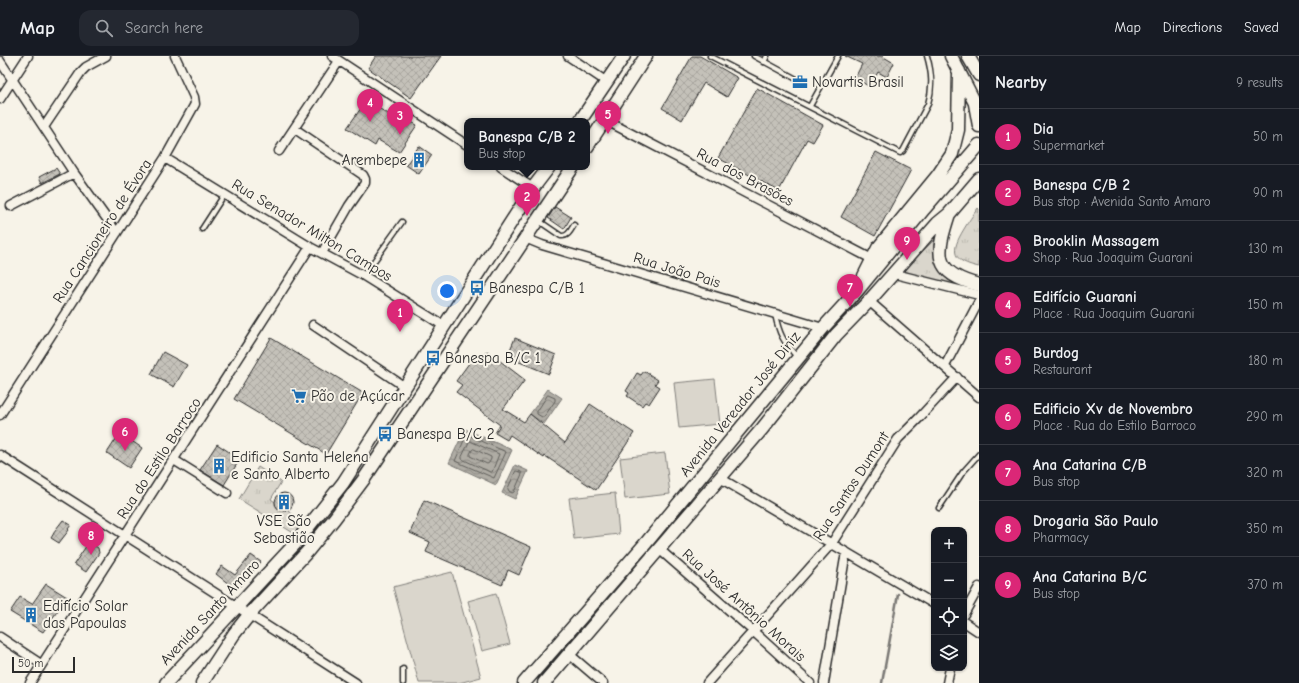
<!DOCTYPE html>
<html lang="en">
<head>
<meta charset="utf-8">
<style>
  body { margin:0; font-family:"Comic Neue",sans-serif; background:#242831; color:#f1f3f6 }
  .controls { position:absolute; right:12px; bottom:12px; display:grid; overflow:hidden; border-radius:8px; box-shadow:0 1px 3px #0004 }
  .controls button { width:36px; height:36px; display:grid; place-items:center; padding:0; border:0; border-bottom:1px solid #363941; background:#171b24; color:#f1f3f6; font:20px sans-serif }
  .scale { position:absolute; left:12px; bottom:10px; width:63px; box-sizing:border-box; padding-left:4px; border:2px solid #2b2b2b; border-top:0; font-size:11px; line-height:14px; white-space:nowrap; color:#2b2b2b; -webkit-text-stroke:3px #f7f3e8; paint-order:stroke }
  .you { position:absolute; left:447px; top:235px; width:14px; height:14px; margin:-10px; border:3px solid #fff; border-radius:50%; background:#1a73e8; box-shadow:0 0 0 6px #1a73e833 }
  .badge { display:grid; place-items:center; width:26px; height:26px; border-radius:50%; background:#db2777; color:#fff; font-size:13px; font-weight:700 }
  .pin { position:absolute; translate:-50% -33px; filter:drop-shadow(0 1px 2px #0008) }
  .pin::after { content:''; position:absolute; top:21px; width:14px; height:12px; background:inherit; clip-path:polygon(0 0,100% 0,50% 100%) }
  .popup { position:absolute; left:464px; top:62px; width:126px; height:52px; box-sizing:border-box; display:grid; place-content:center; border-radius:8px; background:#171b24; filter:drop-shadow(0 1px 3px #0005); font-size:13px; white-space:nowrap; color:#9ea1a6 }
  .popup b { font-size:15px; color:#f1f3f6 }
  .popup::after { content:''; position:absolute; left:50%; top:100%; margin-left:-8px; border:8px solid transparent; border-top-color:#171b24 }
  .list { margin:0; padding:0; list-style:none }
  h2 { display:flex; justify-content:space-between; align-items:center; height:52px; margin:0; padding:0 16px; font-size:17px }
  h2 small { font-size:13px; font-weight:400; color:#9ea1a6 }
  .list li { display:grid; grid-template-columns:26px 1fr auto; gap:12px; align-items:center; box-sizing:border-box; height:56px; padding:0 16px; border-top:1px solid #363941 }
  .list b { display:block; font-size:15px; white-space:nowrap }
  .list p { margin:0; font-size:13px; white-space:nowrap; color:#9ea1a6 }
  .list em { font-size:13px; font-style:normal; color:#9ea1a6 }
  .icon { flex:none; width:22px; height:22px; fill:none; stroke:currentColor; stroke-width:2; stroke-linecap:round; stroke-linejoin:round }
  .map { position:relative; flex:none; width:979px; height:627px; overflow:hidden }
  header { display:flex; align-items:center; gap:24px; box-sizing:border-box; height:56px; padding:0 20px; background:#171b24; border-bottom:1px solid #363941 }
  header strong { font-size:19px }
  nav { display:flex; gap:22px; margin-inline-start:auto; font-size:14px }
  .search { width:280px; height:36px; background:#242831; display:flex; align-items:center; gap:10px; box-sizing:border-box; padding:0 14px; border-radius:12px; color:#9ea1a6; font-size:15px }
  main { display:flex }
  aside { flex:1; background:#171b24 }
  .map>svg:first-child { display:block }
  .grass { fill:url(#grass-tufts); stroke:#82807c }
  .garden { fill:#dad6cc; stroke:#82807c }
  .water { fill:url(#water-waves); stroke:#7a7874 }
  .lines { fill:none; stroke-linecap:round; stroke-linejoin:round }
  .shore { stroke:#605f5b; stroke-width:1 }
  .stream { stroke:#7a7874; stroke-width:2.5 }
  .building { fill:url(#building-cross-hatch); stroke:#2b2b2b }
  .service-casing { stroke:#2b2b2b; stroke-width:7 }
  .minor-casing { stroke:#2b2b2b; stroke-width:11 }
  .primary-casing { stroke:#2b2b2b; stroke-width:15 }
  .service { stroke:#f7f3e8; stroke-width:4 }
  .minor { stroke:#f7f3e8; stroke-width:8 }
  .primary { stroke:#f7f3e8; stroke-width:12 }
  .labels { text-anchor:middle; stroke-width:4; stroke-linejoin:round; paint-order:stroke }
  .poi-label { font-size:15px; fill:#2b2b2b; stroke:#f7f3e8; text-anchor:start }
  .street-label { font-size:15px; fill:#2b2b2b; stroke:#f7f3e8 }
</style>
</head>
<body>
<header>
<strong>Map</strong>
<div class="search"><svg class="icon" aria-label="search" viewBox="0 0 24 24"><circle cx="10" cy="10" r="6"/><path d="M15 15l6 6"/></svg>Search here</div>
<nav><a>Map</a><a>Directions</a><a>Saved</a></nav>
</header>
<main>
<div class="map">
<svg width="979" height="627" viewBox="0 0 979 627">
  <defs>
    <pattern id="grass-tufts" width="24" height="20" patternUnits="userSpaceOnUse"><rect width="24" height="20" fill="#dad6cc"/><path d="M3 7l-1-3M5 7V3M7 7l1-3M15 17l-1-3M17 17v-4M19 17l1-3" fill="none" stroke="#bbb8af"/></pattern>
    <pattern id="water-waves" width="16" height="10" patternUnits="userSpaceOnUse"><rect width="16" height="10" fill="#afaca4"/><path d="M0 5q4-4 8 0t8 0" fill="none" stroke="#8f8c86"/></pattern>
    <pattern id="building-cross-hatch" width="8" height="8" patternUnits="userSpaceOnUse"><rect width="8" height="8" fill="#c4c1b9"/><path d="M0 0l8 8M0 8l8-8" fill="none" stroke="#a9a69f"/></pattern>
  </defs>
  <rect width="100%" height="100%" fill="#f7f3e8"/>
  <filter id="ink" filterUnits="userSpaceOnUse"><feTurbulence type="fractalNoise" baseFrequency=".025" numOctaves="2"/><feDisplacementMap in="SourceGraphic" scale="8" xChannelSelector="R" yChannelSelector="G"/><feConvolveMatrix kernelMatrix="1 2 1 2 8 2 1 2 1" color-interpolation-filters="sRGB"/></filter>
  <g filter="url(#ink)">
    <!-- grass -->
    <path class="grass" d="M978 152 979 153V211C952 205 950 196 964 173 968 166 973 159 978 152Z
      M934 184C934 194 933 207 939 215 946 226 967 233 979 234V236L909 219 906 216 905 213Z
      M258 411 281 426 271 443 275 446V449L278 453 287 454 304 467 295 478 239 443Z"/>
    <!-- garden -->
    <path class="garden" d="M715 323 720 368 679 372 674 327Z
      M665 397 670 438 625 443 620 402Z
      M615 437 619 478 574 483 569 442Z
      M452 516 481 621 459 627H419L393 531Z
      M496 537 510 588 482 595 468 545Z"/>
    <!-- water -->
    <path class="water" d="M548 333 562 342 544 368 530 358Z
      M465 373 512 394 496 429 449 407Z
      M515 409 528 415 515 443 502 437Z"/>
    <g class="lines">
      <!-- shore -->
      <path class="shore" d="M548 339 555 342V345L544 361H542L537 358V356Z
        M468 379 506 396 494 422 455 405 466 380Z
        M470 385 499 398 492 416H490L462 403V401Z
        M474 393 491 401V403L489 407 487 408 470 400V398L472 394Z
        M516 415 521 416 522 418 514 436 512 437 509 435 508 433Z"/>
      <!-- stream -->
      <path class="stream" d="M882 627 898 538"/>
    </g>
    <!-- building -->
    <path class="building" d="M376 0H441L411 42 368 12Z
      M692 0H700L738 22 727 41 704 27 682 64 662 52Z
      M845 0H882L894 7 887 21 878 16 870 31 855 22 862 8Z
      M757 32 823 69 813 86 807 83 779 135 718 102Z
      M366 45 399 64 402 61 417 69 399 96 378 84 375 90 347 72Z
      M419 90 432 99 419 118 406 109Z
      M876 96 911 114 875 180 841 161Z
      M56 112 60 118 42 127 39 121Z
      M555 151 571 161 564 173 548 162Z
      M271 282 363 337 326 398 234 343Z
      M515 282 556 299 549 318 507 301Z
      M487 295 525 324 503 353 524 366 530 358 565 387 590 348 634 377 596 434 545 400 544 402 510 379 507 384 495 377 500 369 456 336 462 329 456 325 475 299 481 304Z
      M163 296 187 309 174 331 151 318Z
      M644 315 658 324 655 328 660 331 649 348 645 346 642 350 627 340 629 337 626 335 637 317 641 319Z
      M120 377 142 392 129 412 107 397Z
      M217 388 240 403 224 429 200 414Z
      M275 446a9 9 0 1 1 18 0a9 9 0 1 1-18 0Z
      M424 444 531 491 519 519 508 514 502 529 426 496 430 486 410 477Z
      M63 464 71 469 68 473 69 474 59 487 51 482 54 477H53Z
      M89 486 98 492 99 497 86 516 74 508Z
      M251 499 261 506 239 531 234 532 216 518 222 510 235 519Z
      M46 528 67 541 43 576 10 556 20 541 32 548Z"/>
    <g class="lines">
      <!-- service casing -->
      <g class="service-casing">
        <path id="service" d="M710 0 900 97 903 95 928 48C933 31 932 17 927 0
          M754 0 802 26
          M764 6 767 0
          M810 50 838 0
          M539 165 561 180C568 181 571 174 574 169
          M202 173 224 139
          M364 219 402 166
          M775 258C779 278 783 285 797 301
          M939 452 963 416 979 398
          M403 627V613"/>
      </g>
      <!-- minor casing -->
      <g class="minor-casing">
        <path id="minor" d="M332 0 467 89
          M568 0 607 26
          M0 5 74 117 117 177
          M0 43 28 0
          M605 64 872 203
          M44 71 81 16 86 11 106 0
          M295 73 363 119 365 123V127L349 150 322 197
          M279 95 339 5
          M165 102 310 191 364 220 444 270
          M501 111 533 132
          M11 150 74 117
          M525 182 542 189 823 272
          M895 218 979 239
          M869 245 979 341
          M313 269 405 331
          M945 310 979 245
          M0 359 165 102 195 48 194 41 175 0
          M0 399 356 627
          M174 404 227 437
          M720 422 934 548
          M659 493 753 575 810 627
          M964 558 979 531
          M964 566 979 576
          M0 581 41 608
          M569 598 603 627
          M30 627 310 191
          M707 627 832 487 898 383 919 362 957 321
          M824 627 846 496
          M947 627 950 612"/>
      </g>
      <!-- primary casing -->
      <g class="primary-casing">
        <path id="primary" d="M951 0 979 55
          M968 0 979 19
          M975 48 979 70
          M580 65 624 0
          M587 91 646 0
          M949 158C936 198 932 217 979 229
          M864 220 878 192 938 119 952 98 958 74 959 15
          M166 627 294 489 343 427 533 132 549 111
          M202 627 234 578 249 559 307 496 334 463 364 423 573 111
          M524 627 646 487 823 272 857 235 924 153 979 89
          M544 627 762 373 836 279 869 245 938 167 949 158 979 123"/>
      </g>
      <!-- service -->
      <use href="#service" class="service"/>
      <!-- minor -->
      <use href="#minor" class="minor"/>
      <!-- primary -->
      <use href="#primary" class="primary"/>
    </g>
  </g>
  <!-- icons -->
  <defs>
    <g id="office-bare" transform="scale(1.2)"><path d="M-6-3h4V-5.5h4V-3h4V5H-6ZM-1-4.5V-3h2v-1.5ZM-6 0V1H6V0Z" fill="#1f6fb2" stroke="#f7f3e8" stroke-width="2.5" paint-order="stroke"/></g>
    <g id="building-bare" transform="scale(1.2)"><path d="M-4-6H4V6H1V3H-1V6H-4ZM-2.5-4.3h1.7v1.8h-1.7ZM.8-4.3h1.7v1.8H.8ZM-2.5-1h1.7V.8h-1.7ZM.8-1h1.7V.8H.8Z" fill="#1f6fb2" stroke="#f7f3e8" stroke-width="2.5" paint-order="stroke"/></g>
    <g id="bus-bare" transform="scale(1.2)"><path d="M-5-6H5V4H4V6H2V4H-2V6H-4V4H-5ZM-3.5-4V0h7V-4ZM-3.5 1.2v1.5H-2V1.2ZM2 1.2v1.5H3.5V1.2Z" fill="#1f6fb2" stroke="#f7f3e8" stroke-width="2.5" paint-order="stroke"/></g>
    <g id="supermarket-bare" transform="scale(1.2)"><path d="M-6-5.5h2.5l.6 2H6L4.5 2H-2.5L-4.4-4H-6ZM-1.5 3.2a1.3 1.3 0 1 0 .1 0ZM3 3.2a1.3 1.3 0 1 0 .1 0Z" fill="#1f6fb2" stroke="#f7f3e8" stroke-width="2.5" paint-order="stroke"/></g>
  </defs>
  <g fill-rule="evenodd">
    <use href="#office-bare" x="800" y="26"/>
    <use href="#building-bare" x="419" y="104"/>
    <use href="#bus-bare" x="477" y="232"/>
    <use href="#bus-bare" x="433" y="302"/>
    <use href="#supermarket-bare" x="299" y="340"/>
    <use href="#bus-bare" x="385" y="378"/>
    <use href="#building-bare" x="219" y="410"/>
    <use href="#building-bare" x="284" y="446"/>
    <use href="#building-bare" x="31" y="559"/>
  </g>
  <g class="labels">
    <!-- poi labels -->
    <g class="poi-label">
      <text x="812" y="31">Novartis Brasil</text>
      <text x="407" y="109" text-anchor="end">Arembepe</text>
      <text x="489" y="237">Banespa C/B 1</text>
      <text x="445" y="307">Banespa B/C 1</text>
      <text x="311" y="345">Pão de Açúcar</text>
      <text x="397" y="383">Banespa B/C 2</text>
      <text x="231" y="406">Edificio Santa Helena<tspan x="231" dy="17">e Santo Alberto</tspan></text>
      <text x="284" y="470" text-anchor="middle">VSE São<tspan x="284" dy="17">Sebastião</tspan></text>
      <text x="43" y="555">Edifício Solar<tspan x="43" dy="17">das Papoulas</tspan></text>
    </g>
    <!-- street labels -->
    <g class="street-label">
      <text transform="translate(745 121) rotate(28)" y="5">Rua dos Brasões</text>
      <text transform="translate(312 174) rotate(31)" y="5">Rua Senador Milton Campos</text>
      <text transform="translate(102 175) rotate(-57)" y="5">Rua Cancioneiro de Évora</text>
      <text transform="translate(677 214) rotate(17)" y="5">Rua João Pais</text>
      <text transform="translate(740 348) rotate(-51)" y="5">Avenida Vereador José Diniz</text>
      <text transform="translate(159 402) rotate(-57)" y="5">Rua do Estilo Barroco</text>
      <text transform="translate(851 430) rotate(-57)" y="5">Rua Santos Dumont</text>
      <text transform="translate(744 549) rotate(42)" y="5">Rua José Antônio Morais</text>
      <text transform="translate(210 556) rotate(-47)" y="5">Avenida Santo Amaro</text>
    </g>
  </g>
</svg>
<div class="controls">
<button>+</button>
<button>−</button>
<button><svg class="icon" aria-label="locate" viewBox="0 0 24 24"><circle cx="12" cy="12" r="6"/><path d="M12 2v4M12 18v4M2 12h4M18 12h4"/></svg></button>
<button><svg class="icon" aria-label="layers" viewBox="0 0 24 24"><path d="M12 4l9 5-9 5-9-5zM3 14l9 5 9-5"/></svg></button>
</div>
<div class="scale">50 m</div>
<div class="you"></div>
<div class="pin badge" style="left:400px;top:276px">1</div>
<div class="pin badge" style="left:527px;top:160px">2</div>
<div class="popup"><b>Banespa C/B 2</b>Bus stop</div>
<div class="pin badge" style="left:400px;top:79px">3</div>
<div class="pin badge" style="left:370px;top:66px">4</div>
<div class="pin badge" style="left:608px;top:78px">5</div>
<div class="pin badge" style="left:125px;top:395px">6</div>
<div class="pin badge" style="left:850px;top:251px">7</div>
<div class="pin badge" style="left:91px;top:499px">8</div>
<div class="pin badge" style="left:907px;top:204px">9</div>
</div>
<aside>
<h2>Nearby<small>9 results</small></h2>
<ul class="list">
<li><span class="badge">1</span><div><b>Dia</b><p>Supermarket</p></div><em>50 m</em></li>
<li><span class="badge">2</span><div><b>Banespa C/B 2</b><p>Bus stop · Avenida Santo Amaro</p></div><em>90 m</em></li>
<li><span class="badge">3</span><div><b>Brooklin Massagem</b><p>Shop · Rua Joaquim Guarani</p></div><em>130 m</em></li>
<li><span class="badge">4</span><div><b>Edifício Guarani</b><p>Place · Rua Joaquim Guarani</p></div><em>150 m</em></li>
<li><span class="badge">5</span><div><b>Burdog</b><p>Restaurant</p></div><em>180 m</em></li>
<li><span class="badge">6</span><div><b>Edificio Xv de Novembro</b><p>Place · Rua do Estilo Barroco</p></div><em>290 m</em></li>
<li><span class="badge">7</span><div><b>Ana Catarina C/B</b><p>Bus stop</p></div><em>320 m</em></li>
<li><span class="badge">8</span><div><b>Drogaria São Paulo</b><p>Pharmacy</p></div><em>350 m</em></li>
<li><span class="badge">9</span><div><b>Ana Catarina B/C</b><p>Bus stop</p></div><em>370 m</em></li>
</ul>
</aside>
</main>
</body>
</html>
